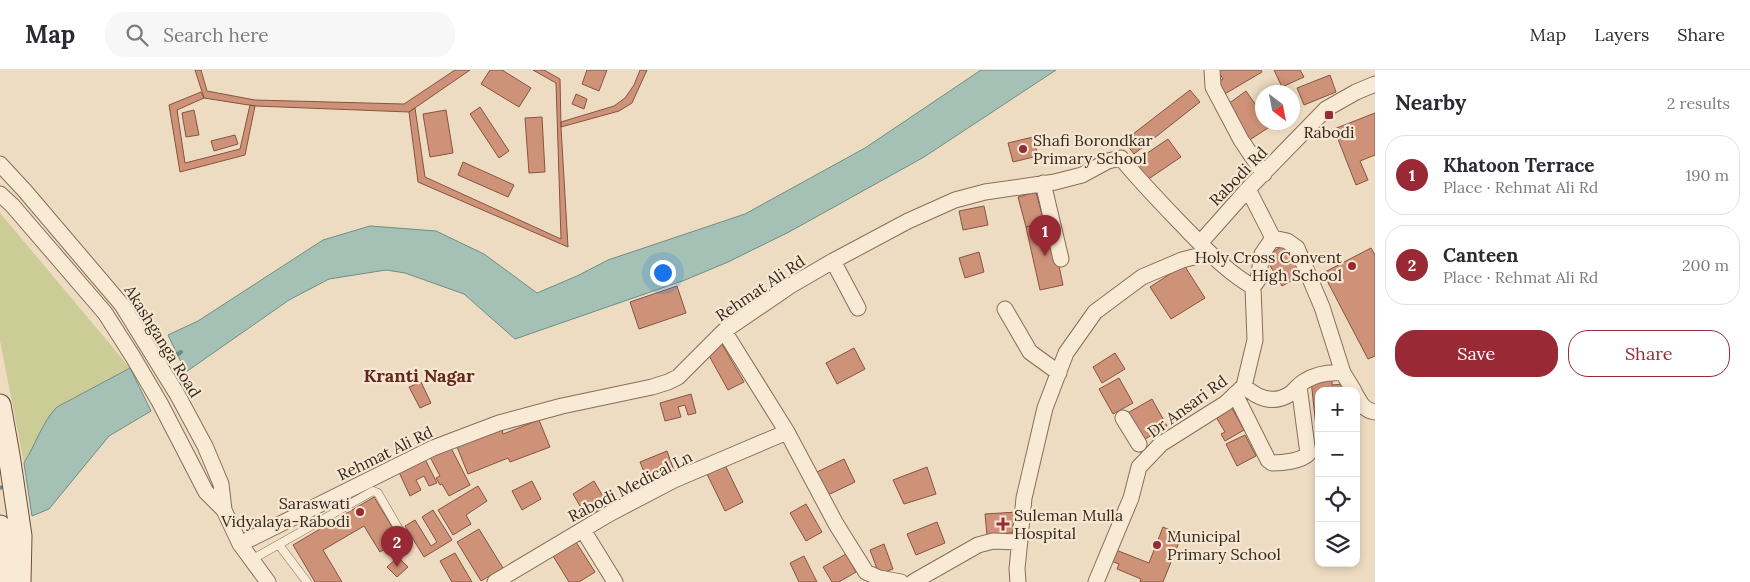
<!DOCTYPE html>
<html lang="en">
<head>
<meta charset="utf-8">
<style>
  body { margin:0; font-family:Lora,serif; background:#f7f7f7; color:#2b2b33 }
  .controls { position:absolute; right:15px; bottom:15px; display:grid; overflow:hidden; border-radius:10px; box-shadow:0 2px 8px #0003 }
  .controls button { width:45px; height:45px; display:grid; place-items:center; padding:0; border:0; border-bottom:1px solid #e1e1e2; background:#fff; color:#2b2b33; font:25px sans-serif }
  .compass { position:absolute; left:1255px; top:15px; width:45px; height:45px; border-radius:50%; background:#fff; box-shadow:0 2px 8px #0003; rotate:148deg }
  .you { position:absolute; left:662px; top:202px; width:18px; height:18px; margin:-12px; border:4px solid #fff; border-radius:50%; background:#1a73e8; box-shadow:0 0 0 8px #1a73e833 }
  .badge { display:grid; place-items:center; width:32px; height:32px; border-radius:50%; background:#982935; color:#fff; font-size:16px; font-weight:700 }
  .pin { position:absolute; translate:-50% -41px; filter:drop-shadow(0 1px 2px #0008) }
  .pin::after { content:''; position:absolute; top:26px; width:18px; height:15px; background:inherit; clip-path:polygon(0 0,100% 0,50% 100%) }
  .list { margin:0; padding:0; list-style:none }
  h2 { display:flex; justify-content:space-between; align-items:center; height:65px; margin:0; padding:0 20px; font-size:21px }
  h2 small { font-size:16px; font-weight:400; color:#7c7c81 }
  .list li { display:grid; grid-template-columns:32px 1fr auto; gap:15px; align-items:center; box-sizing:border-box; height:80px; margin:0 10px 10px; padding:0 10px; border:1px solid #e1e1e2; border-radius:20px }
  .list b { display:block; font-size:19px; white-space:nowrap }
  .list p { margin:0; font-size:16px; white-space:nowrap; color:#7c7c81 }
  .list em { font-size:16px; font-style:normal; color:#7c7c81 }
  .actions { display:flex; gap:10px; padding:15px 20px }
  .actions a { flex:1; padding:11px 0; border:1px solid #982935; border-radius:20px; text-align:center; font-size:18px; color:#982935 }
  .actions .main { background:#982935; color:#fff }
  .icon { flex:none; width:28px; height:28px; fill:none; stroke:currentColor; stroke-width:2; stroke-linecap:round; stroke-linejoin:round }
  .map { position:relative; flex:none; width:1375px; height:512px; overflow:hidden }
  header { display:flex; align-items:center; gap:30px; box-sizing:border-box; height:70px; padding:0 25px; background:#fff; border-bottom:1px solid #e1e1e2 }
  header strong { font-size:24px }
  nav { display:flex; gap:28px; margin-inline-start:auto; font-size:18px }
  .search { width:350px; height:45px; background:#f7f7f7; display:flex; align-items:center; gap:12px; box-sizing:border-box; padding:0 18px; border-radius:20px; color:#7c7c81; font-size:19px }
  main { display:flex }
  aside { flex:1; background:#fff }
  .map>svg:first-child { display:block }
  .green { fill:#cccc96 }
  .water { fill:#a5c1b5; stroke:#6b8f82 }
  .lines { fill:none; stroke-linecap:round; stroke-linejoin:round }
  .stream { stroke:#6b8f82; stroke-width:4 }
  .building { fill:#cd9278; stroke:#87543f }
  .lane-casing { stroke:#886d59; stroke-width:9 }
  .street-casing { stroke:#886d59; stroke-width:17 }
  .secondary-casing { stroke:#6a4e3c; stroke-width:23 }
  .lane { stroke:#f9ead5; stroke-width:8 }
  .street { stroke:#f9ead5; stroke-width:15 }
  .secondary { stroke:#f9ead5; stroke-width:21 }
  .poi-dot { fill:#982935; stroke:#f6e7d2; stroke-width:2 }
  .labels { text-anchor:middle; stroke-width:4.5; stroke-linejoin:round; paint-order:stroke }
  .poi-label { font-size:16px; fill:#38271d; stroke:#f6e7d2; text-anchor:start }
  .street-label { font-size:16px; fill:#38271d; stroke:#f6e7d2 }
  .neighbourhood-label { font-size:18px; font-weight:bold; fill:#65241d; stroke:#f6e7d2 }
</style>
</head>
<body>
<header>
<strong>Map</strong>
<div class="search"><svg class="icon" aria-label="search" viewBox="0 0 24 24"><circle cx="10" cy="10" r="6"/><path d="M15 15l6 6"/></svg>Search here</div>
<nav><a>Map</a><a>Layers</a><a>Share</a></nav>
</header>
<main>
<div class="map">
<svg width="1375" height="512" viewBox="0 0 1375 512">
  <rect width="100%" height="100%" fill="#eedcc2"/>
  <!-- green -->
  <path class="green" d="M0 143 130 298 73 328 42 358 34 377 24 393 0 271Z"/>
  <!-- water -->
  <path class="water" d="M981 0H1056L924 87 789 162 728 192 685 210 515 269 464 224 405 203 386 200 329 209 289 230 186 302 168 265 198 251 323 170 370 156 436 161 484 184 537 223 577 206 608 190 745 144 865 78Z
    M130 298 151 341 109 366 49 439 32 446 24 393C36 374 42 352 57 337Z"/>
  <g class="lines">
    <!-- stream -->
    <path class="stream" d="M162 295 181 282
      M0 418 8 415"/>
  </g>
  <!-- building -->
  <path class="building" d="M195 0H201L207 21 255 30 404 34 455 0H470L409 42 255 36 204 28Z
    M490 0H502L531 18 519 37 481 14Z
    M533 0H544L560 9 561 57 568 177 418 112 409 42 415 38 425 107 561 169 556 13Z
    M587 0H607L599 21 582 14Z
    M640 0H647L632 33 619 41 561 57V52L614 36 625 28 634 15Z
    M1219 0H1261L1262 2 1223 25 1216 13 1223 9 1218 1Z
    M1274 0H1300L1304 7 1282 17Z
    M1330 5 1336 22 1304 35 1297 18Z
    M1190 20 1200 32 1134 84 1124 71Z
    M1246 21 1262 44V52H1268L1271 56 1248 71 1224 37Z
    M201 22 204 28 177 40 185 93 240 79 250 35 255 36 245 85 180 102 169 35Z
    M576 24 587 29 584 39 572 34Z
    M480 37 509 81 499 88 470 44Z
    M194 40 199 65 186 67 182 43Z
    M446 40 453 83 430 87 423 44Z
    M1375 43V85L1360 91 1368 110 1356 115 1334 59Z
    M542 47 545 102 529 103 525 48Z
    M235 65 238 74 214 81 211 71Z
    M1033 67 1038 86 1013 92 1008 73Z
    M1168 69 1181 87 1147 110 1134 92Z
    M463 92 514 115 508 127 458 105Z
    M1036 122 1044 152 1026 157 1018 127Z
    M984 136 988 155 963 160 959 141Z
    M1050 152 1063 215 1040 220 1026 157Z
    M1287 173 1305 203 1282 216 1265 187Z
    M1371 178 1375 185V286L1368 289 1323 203Z
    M979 182 984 202 965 208 959 188Z
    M1184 195 1205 228 1171 249 1150 217Z
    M677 216 686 243 639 259 630 232Z
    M722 274 744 312 728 320 707 282Z
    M854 278 865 299 837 314 826 293Z
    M1115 283 1125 299 1102 313 1093 297Z
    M1119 308 1133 333 1113 344 1099 319Z
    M1332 308V315L1343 314 1344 320 1349 319V321H1319V357H1316L1311 310Z
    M421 312 431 333 420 338 409 317Z
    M691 324 696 343 688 345 685 335 678 337 681 347 665 351 660 333Z
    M1152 329 1167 356 1140 372 1124 345Z
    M1232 338 1244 360 1225 371 1221 364 1225 362 1216 347Z
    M539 350 550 377 510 392 508 388 468 404 457 377 502 359 503 364Z
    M1245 365 1256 386 1237 396 1226 374Z
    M450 376 470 415 449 426 442 414 440 415 436 408 440 406 430 387Z
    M667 381 675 403 649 414 640 392Z
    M424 387 437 413 429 416 424 406 416 410 421 420 410 426 398 400Z
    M844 389 855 412 826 426 815 403Z
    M724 393 743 432 725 441 706 402Z
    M927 397 936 424 904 434 893 410Z
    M532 411 541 429 522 440 512 421Z
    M594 411 608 435 587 448 573 424Z
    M478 416 487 431 466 445 471 454 453 465 438 440Z
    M374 427 400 470 380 482 364 456 323 480 342 512H315L293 475Z
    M806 434 822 462 806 471 790 443Z
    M433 440 452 470 424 487 405 456 415 450 431 476 437 472 422 447Z
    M1017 442 1019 462 987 465 985 444Z
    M937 452 945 473 916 485 907 464Z
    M1163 457 1182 465 1163 512H1140L1141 509 1117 499 1119 494 1111 491 1116 480 1149 493Z
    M479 459 503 498 481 511 457 472Z
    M576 472 595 502 579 512H569L553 486Z
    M884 474 893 499 879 504 870 480Z
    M455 483 472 512H452L440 491Z
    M846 484 856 502 839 512H832L823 497Z
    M804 486 817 512H799L790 493Z
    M398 487 408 497 397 507 387 497Z"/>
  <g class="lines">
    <!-- lane casing -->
    <g class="lane-casing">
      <path id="lane" d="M279 475 307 512
        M251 490 373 421 378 423 401 463"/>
    </g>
    <!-- street casing -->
    <g class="street-casing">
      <path id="street" d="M1212 0 1213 17 1241 70 1264 104
        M0 94 25 121 122 235 177 324 205 376 221 414 224 440
        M1043 113 1061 189
        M1248 119 1273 168 1287 171 1297 178 1322 237 1343 303 1354 321
        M0 124 12 135 105 243 133 287 160 333 206 422 224 440 240 474 268 512
        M1200 173 1248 119 1326 39 1356 22 1375 14
        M833 191 858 238
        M1253 217 1258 210 1262 184 1273 168
        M1005 239 1030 282 1059 303
        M724 261 787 362 836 454 866 502 879 508 901 512
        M1244 316C1257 328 1273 335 1290 324 1295 320 1299 314 1305 311 1316 304 1330 302 1343 303
        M1235 324 1268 390 1272 393C1283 393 1301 391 1308 384L1299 316
        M1356 325C1361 334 1364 340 1375 342
        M1123 348 1139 374
        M583 460 615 512
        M240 474 433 378 499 353 562 336 652 317 668 312 678 307 724 261 790 216 833 191 908 151 955 130 985 122 1055 112 1082 105 1108 91 1121 88C1142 114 1166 138 1189 162 1210 183 1227 202 1253 217L1255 270 1244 316 1226 333 1161 374 1139 397 1131 428 1096 512
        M495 512 609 444 674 410 787 362
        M913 512 978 475 993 471 1020 472
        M1018 512 1017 499 1024 428 1045 338 1066 283 1095 242 1142 207 1182 190 1209 183"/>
    </g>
    <!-- secondary casing -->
    <g class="secondary-casing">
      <path id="secondary" d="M0 335 9 385 21 466 20 512
        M0 456 2 467 0 512"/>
    </g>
    <!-- lane -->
    <use href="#lane" class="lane"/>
    <!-- street -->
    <use href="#street" class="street"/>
    <!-- secondary -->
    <use href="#secondary" class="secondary"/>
  </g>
  <!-- markers -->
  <g class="poi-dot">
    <rect x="1324" y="40" width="10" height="10" rx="2.5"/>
    <circle cx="1023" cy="79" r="5"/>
    <circle cx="1352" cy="196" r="5"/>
    <circle cx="360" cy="442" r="5"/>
    <path d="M1000.5 446.5h5v5h5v5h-5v5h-5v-5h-5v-5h5z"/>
    <circle cx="1157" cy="475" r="5"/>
  </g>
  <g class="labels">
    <!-- poi labels -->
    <g class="poi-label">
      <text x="1329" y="68" text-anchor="middle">Rabodi</text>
      <text x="1033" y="76">Shafi Borondkar<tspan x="1033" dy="18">Primary School</tspan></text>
      <text x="1342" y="193" text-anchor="end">Holy Cross Convent<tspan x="1342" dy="18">High School</tspan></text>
      <text x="350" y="439" text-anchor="end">Saraswati<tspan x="350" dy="18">Vidyalaya-Rabodi</tspan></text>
      <text x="1014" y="451">Suleman Mulla<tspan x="1014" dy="18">Hospital</tspan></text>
      <text x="1167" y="472">Municipal<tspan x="1167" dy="18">Primary School</tspan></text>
    </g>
    <!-- street labels -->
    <g class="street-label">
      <text transform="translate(1238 106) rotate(-46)" y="6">Rabodi Rd</text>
      <text transform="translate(760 218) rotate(-34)" y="6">Rehmat Ali Rd</text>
      <text transform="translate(163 271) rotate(58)" y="6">Akashganga Road</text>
      <text transform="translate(1187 336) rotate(-36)" y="6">Dr Ansari Rd</text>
      <text transform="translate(385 383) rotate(-26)" y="6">Rehmat Ali Rd</text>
      <text transform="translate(630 416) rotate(-27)" y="6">Rabodi Medical Ln</text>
    </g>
    <!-- neighbourhood labels -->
    <g class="neighbourhood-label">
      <text x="419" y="312">Kranti Nagar</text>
    </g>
  </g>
</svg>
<div class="controls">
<button>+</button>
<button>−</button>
<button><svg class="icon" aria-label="locate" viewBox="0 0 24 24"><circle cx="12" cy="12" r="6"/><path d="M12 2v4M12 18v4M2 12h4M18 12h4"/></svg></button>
<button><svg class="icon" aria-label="layers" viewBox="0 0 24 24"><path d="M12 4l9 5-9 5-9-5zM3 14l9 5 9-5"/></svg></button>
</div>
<svg class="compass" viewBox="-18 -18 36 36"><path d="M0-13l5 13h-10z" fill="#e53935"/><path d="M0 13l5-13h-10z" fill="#7c7c81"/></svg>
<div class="you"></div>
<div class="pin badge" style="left:1045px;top:186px">1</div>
<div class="pin badge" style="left:397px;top:497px">2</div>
</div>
<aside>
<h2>Nearby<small>2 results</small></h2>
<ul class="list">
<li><span class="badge">1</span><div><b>Khatoon Terrace</b><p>Place · Rehmat Ali Rd</p></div><em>190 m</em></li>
<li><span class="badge">2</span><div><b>Canteen</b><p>Place · Rehmat Ali Rd</p></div><em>200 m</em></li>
</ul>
<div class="actions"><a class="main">Save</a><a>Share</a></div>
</aside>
</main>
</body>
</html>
